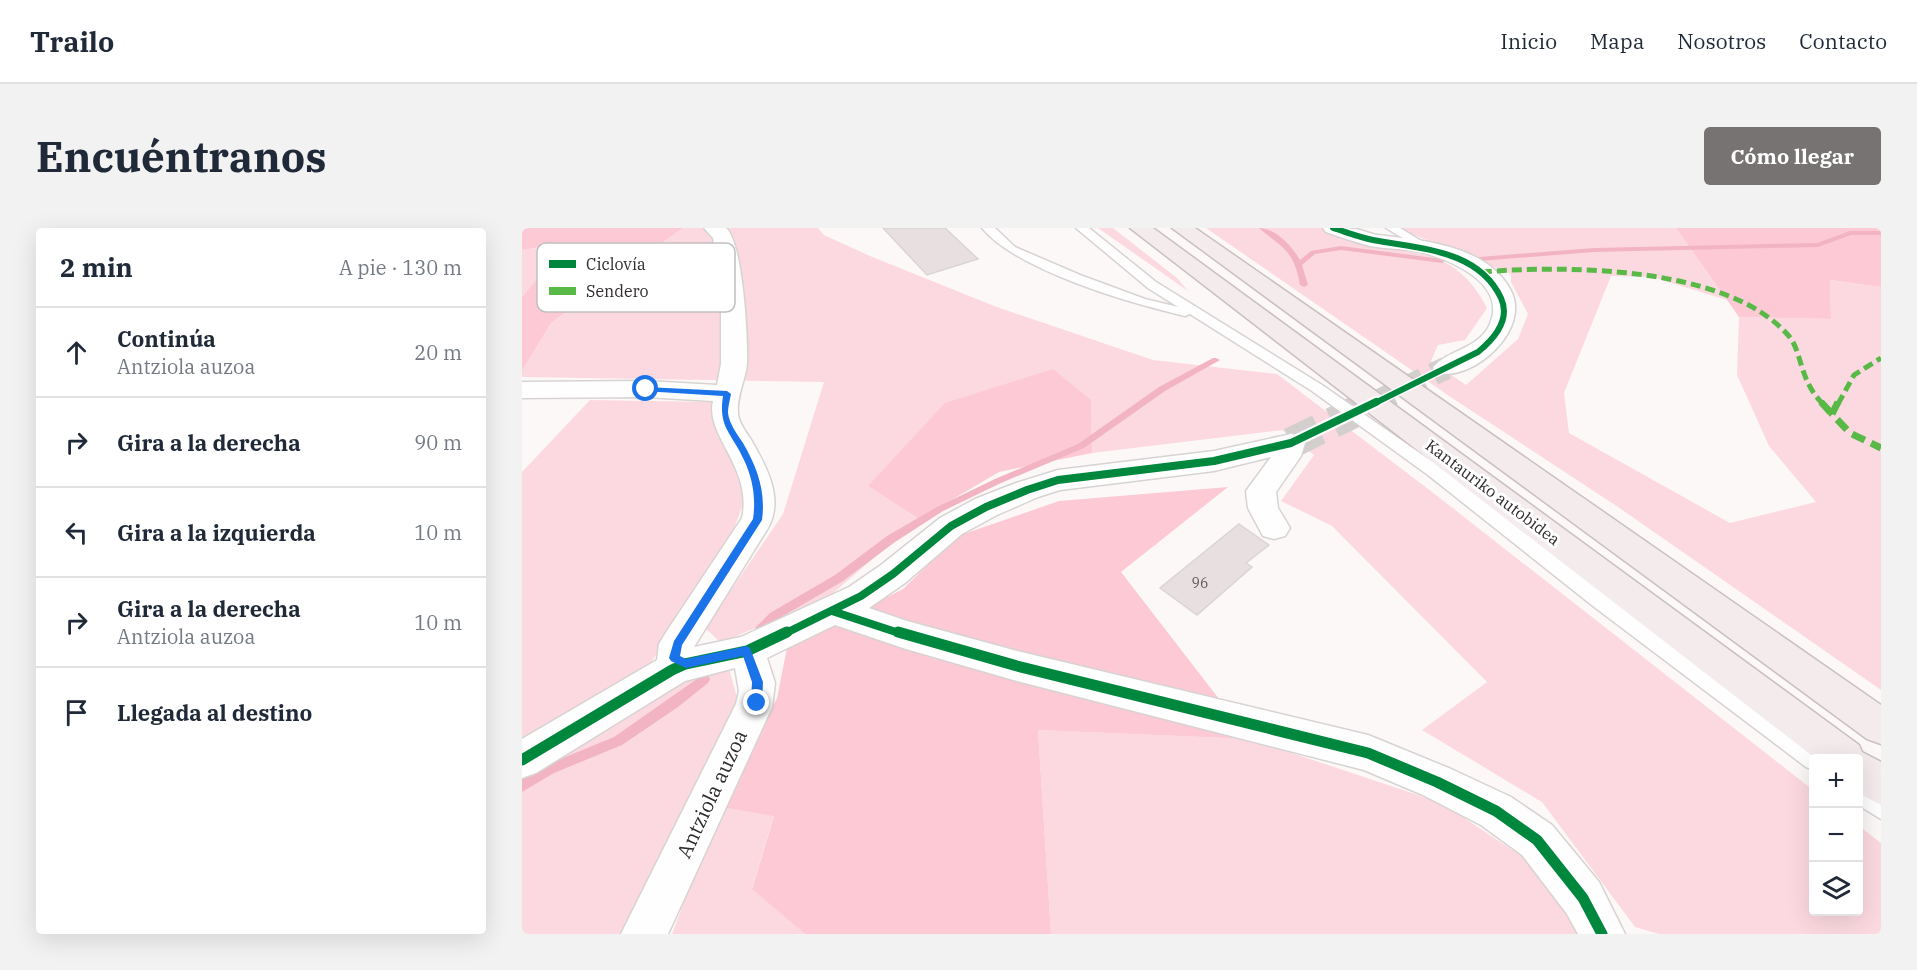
<!DOCTYPE html>
<html lang="es">
<head>
<meta charset="utf-8">
<style>
  body { margin:0; font-family:"IBM Plex Serif",serif; background:#f2f2f3; color:#1f2937 }
  .controls { position:absolute; right:18px; bottom:18px; display:grid; overflow:hidden; border-radius:6px; box-shadow:0 6px 24px #0002 }
  .controls button { width:54px; height:54px; display:grid; place-items:center; padding:0; border:0; border-bottom:2px solid #e0e1e3; background:#fff; color:#1f2937; font:30px sans-serif }
  .stop { position:absolute; width:18px; height:18px; margin:-14px; border:4px solid #1a73e8; border-radius:50%; background:#fff }
  .stop.end { background:#1a73e8; border-color:#fff; box-shadow:0 2px 6px #0008 }
  .list { margin:0; padding:0; list-style:none }
  h2 { display:flex; justify-content:space-between; align-items:center; height:78px; margin:0; padding:0 24px; font-size:26px }
  h2 small { font-size:20px; font-weight:400; color:#747a83 }
  .list li { display:grid; grid-template-columns:39px 1fr auto; gap:18px; align-items:center; box-sizing:border-box; height:90px; padding:0 24px; border-top:2px solid #e0e1e3 }
  .list b { display:block; font-size:22px; white-space:nowrap }
  .list p { margin:0; font-size:20px; white-space:nowrap; color:#747a83 }
  .list em { font-size:20px; font-style:normal; color:#747a83 }
  .icon { flex:none; width:33px; height:33px; fill:none; stroke:currentColor; stroke-width:2; stroke-linecap:round; stroke-linejoin:round }
  .map { position:relative; flex:none; width:1359px; height:706px; overflow:hidden; border-radius:6px }
  header { display:flex; align-items:center; gap:36px; box-sizing:border-box; height:84px; padding:0 30px; background:#fff; border-bottom:2px solid #e0e1e3 }
  header strong { font-size:28px }
  nav { display:flex; gap:33px; margin-inline-start:auto; font-size:21px }
  .intro { display:flex; align-items:center; justify-content:space-between; box-sizing:border-box; height:144px; padding:0 36px }
  h1 { margin:0; font-size:42px }
  .button { padding:15px 27px; border-radius:6px; background:#777373; color:#fff; font-size:21px; font-weight:700 }
  main { display:flex; gap:36px; padding:0 36px }
  aside { flex:1; background:#fff; border-radius:6px; box-shadow:0 6px 24px #0002 }
  .map>svg:first-child { display:block }
  .green { fill:#fcd9e0 }
  .forest { fill:#fcc9d5 }
  .lines { fill:none; stroke-linecap:round; stroke-linejoin:round }
  .stream { fill:#f2b4c2; fill-rule:evenodd }
  .building { fill:#e8dfe0; stroke:#d9d5d5; stroke-width:1.5 }
  .street-tunnel-far1 { stroke:#d4cfcf; stroke-width:23; stroke-dasharray:23 11; stroke-linecap:butt }
  .street-tunnel { stroke:#d4cfcf; stroke-width:31; stroke-dasharray:31 15; stroke-linecap:butt }
  .lane-casing { stroke:#d7d3d3; stroke-width:3 }
  .street-casing { stroke:#d7d3d3; stroke-width:3 }
  .highway-casing { stroke:#cac0c2; stroke-width:3 }
  .lane { fill:#fffefe; fill-rule:evenodd }
  .street { fill:#fffefe; fill-rule:evenodd }
  .highway { fill:#f4ebed; fill-rule:evenodd }
  .quiet-far1 { stroke:#58b947; stroke-width:5; stroke-dasharray:10 5; stroke-linecap:butt }
  .quiet { stroke:#58b947; stroke-width:7; stroke-dasharray:14 7; stroke-linecap:butt }
  .cycleway-far2-casing { stroke:#fff; stroke-width:9 }
  .cycleway-far1-casing { stroke:#fff; stroke-width:12 }
  .cycleway-casing { stroke:#fff; stroke-width:15 }
  .cycleway-far2 { stroke:#00873e; stroke-width:6 }
  .cycleway-far1 { stroke:#00873e; stroke-width:8 }
  .cycleway { stroke:#00873e; stroke-width:11 }
  .route { fill:#1a73e8 }
  .labels { text-anchor:middle; stroke-width:6; stroke-linejoin:round; paint-order:stroke }
  .number-label { font-size:14px; fill:#605b5c }
  .street-label { font-size:16px; fill:#2f2b2c; stroke:#fff }
  .near-street-label { font-size:20px; fill:#2f2b2c; stroke:#fff }
  .key { fill:#fff; stroke:#c1bfc0; stroke-width:1.5 }
  .key-label { font-size:16px; fill:#2f2b2c }
</style>
</head>
<body>
<header>
<strong>Trailo</strong>
<nav><a>Inicio</a><a>Mapa</a><a>Nosotros</a><a>Contacto</a></nav>
</header>
<div class="intro"><h1>Encuéntranos</h1><a class="button">Cómo llegar</a></div>
<main>
<aside>
<h2>2 min<small>A pie · 130 m</small></h2>
<ul class="list">
<li><svg class="icon" aria-label="ahead" viewBox="0 0 24 24"><path d="M12 20V5M6 11l6-6 6 6"/></svg><div><b>Continúa</b><p>Antziola auzoa</p></div><em>20 m</em></li>
<li><svg class="icon" aria-label="right" viewBox="0 0 24 24"><path d="M7 20v-9h11M14 6l5 5-5 5"/></svg><div><b>Gira a la derecha</b></div><em>90 m</em></li>
<li><svg class="icon" aria-label="left" viewBox="0 0 24 24"><path d="M17 20v-9H6M10 6l-5 5 5 5"/></svg><div><b>Gira a la izquierda</b></div><em>10 m</em></li>
<li><svg class="icon" aria-label="right" viewBox="0 0 24 24"><path d="M7 20v-9h11M14 6l5 5-5 5"/></svg><div><b>Gira a la derecha</b><p>Antziola auzoa</p></div><em>10 m</em></li>
<li><svg class="icon" aria-label="arrive" viewBox="0 0 24 24"><path d="M6 21V4h12l-3 4 3 4H6"/></svg><div><b>Llegada al destino</b></div></li>
</ul>
</aside>
<div class="map">
<svg width="1359" height="706" viewBox="0 0 1359 706">
  <rect width="100%" height="100%" fill="#fdf8f8"/>
  <!-- green -->
  <path class="green" d="M161 0H296L302 7 348 28 472 78 631 132 755 146 914 267 1291 562 1292 684H1336L1337 598 1359 615V706H1137L1113 699 1020 574 900 502 965 454 810 298 759 273 792 227 760 202 570 225 569 172 346 258 397 291 310 366 199 415 183 400 261 286 302 154 0 149V143L29 95Z
    M576 0H591L655 50 666 63Z
    M684 0H800C864 38 924 0 965 80L943 112 916 117 909 133 944 157 996 111 1006 86 989 54V46L875 0H1154L1205 72 1130 49 1089 48 1042 165 1047 205 1208 295 1294 274 1247 218 1215 147 1217 89 1309 91 1308 52 1359 59V462L1096 279 930 170Z
    M46 15 0 69V22Z
    M68 172 189 174 223 271 203 324 126 439 172 451 207 441 217 476 100 706H0V244Z
    M516 502 728 511 920 575 1008 634 1057 706H529Z
    M198 579 252 587 230 660 283 706H150Z"/>
  <!-- forest -->
  <path class="forest" d="M0 0H161L29 95 0 143V69L45 15 0 22Z
    M1154 0H1359V59L1308 52 1309 91 1217 89Z
    M531 141 569 172 570 225 477 244 397 291 346 258 423 175Z
    M706 259 599 344 728 511 516 502 529 706H283L230 661 252 588 198 579 255 470 265 420 381 361 436 308 537 273Z"/>
  <g class="lines">
    <!-- stream -->
    <path class="stream" d="M737 0C753 0 770 18 778 32L789 23 819 18 920 31 923 33 920 35 819 22 793 26 780 37 786 57 782 59 778 57C772 22 761 21 737 0Z
      M1328 3H1359V7H1329L1296 19 1072 24 957 33 954 31 957 29 1072 20 1295 15Z
      M691 130H694L698 132 643 163 562 220 479 255 421 283 373 314 321 353 256 391 243 403 239 405 235 403 233 400 248 385 313 347 365 308 415 279 473 251 556 216 637 159Z
      M182 446 186 447 188 451 186 455 156 479 100 517 32 545 0 564V551L24 537 92 509Z"/>
  </g>
  <!-- building -->
  <path class="building" d="M361 0H423L456 31 405 47Z
    M717 296 747 317 724 335 730 339 675 387 638 360Z"/>
  <g class="lines">
    <!-- street-tunnel-far1 -->
    <path class="street-tunnel-far1" d="M850 176 924 140"/>
    <!-- street-tunnel -->
    <path class="street-tunnel" d="M769 215 853 174"/>
    <!-- lane casing -->
    <g class="lane-casing">
      <path id="lane" d="M460 0H473L493 19 558 47 623 71 656 79 626 60 554 0H567L634 54 800 157 918 239 1085 368 1300 525 1302 530H1292V542L1284 539 1071 378 906 247 790 163 668 86 663 88C608 75 496 43 460 0Z
        M864 0H878L909 19 907 21H899Z
        M1336 554 1359 567V591L1336 577Z"/>
    </g>
    <!-- street casing -->
    <g class="street-casing">
      <path id="street" d="M182 0H204C221 15 226 110 225 135 224 151 214 169 216 185 216 193 223 203 228 210 243 236 263 270 246 300L172 419 219 409 327 359 359 337 418 290 453 271 494 255 536 242 692 223 769 206 779 208 783 215 779 228 754 264 756 280 768 300 763 308 752 311 741 308 726 280 724 263 749 229 692 243 538 262 516 269 475 287 440 306 383 355 347 380 385 393 495 423 846 507 929 541 989 569 1030 597 1077 654 1103 706H1056L1045 686 1000 627 959 597 901 567 842 542 495 453 384 421 313 397 245 430 253 455 250 479 146 706H99L214 476 217 463 213 440 163 453 14 545 0 550V511L135 432 137 416 143 406 220 290C231 240 183 208 191 173L124 169 0 170V154L124 153 195 157 199 136V65L191 10Z
        M801 0C811 0 823 0 833 1 841 2 848 6 855 7 899 12 964 17 988 61 1011 101 951 154 915 145L911 140C923 123 953 122 966 100 989 57 930 32 898 24 881 20 864 21 848 18 833 14 818 9 804 4Z"/>
    </g>
    <!-- highway casing -->
    <g class="highway-casing">
      <path id="highway" d="M608 0H631L1337 517 1340 524 1359 534V577L1336 565V530H1293Z
        M650 0H673L1359 477V516L1345 511Z"/>
    </g>
    <!-- lane -->
    <use href="#lane" class="lane"/>
    <!-- street -->
    <use href="#street" class="street"/>
    <!-- highway -->
    <use href="#highway" class="highway"/>
    <!-- quiet-far1 -->
    <path class="quiet-far1" d="M960 44C1046 37 1205 38 1266 107 1275 117 1277 132 1282 145 1286 157 1292 167 1301 176
      M1316 176 1332 147 1359 130"/>
    <!-- quiet -->
    <path class="quiet" d="M1299 174 1310 186
      M1316 174 1310 186 1328 205 1359 220"/>
    <!-- cycleway-far2 casing -->
    <g class="cycleway-far2-casing">
      <path id="cycleway-far2" d="M811 0C824 4 837 9 851 12 897 21 956 21 979 70 989 92 972 111 956 124L851 176"/>
    </g>
    <!-- cycleway-far1 casing -->
    <g class="cycleway-far1-casing">
      <path id="cycleway-far1" d="M310 383 380 406
        M262 406 339 368 371 346 429 298 464 279 505 262 536 252 692 233 769 215 854 174"/>
    </g>
    <!-- cycleway casing -->
    <g class="cycleway-casing">
      <path id="cycleway" d="M376 404 495 438 846 525 915 554 974 583 1015 612 1061 670 1080 706
        M0 532 150 442 163 436 225 423 265 404"/>
    </g>
    <!-- cycleway-far2 -->
    <use href="#cycleway-far2" class="cycleway-far2"/>
    <!-- cycleway-far1 -->
    <use href="#cycleway-far1" class="cycleway-far1"/>
    <!-- cycleway -->
    <use href="#cycleway" class="cycleway"/>
  </g>
  <!-- route -->
  <path class="route" d="M124 159 205 163 209 166C208 171 206 179 206 185 207 195 215 206 221 215 235 239 244 263 240 292L160 417 158 428 164 431 225 418 228 420 241 454 240 475 235 480 229 475 230 454 221 428 164 440 149 433 147 430 152 413 231 291C234 271 231 251 222 232 210 205 196 200 201 168L121 163 120 161Z"/>
  <g class="labels">
    <!-- number labels -->
    <g class="number-label">
      <text x="678" y="360">96</text>
    </g>
    <!-- street labels -->
    <g class="street-label">
      <text transform="translate(971 264) rotate(37)" y="6">Kantauriko autobidea</text>
    </g>
    <!-- near-street labels -->
    <g class="near-street-label">
      <text transform="translate(190 566) rotate(-65)" y="7">Antziola auzoa</text>
    </g>
  </g>
  <!-- legend -->
  <rect x="15" y="15" width="198" height="69" rx="9" class="key"/>
  <rect x="27" y="32" width="27" height="8" fill="#00873e"/>
  <rect x="27" y="59" width="27" height="8" fill="#58b947"/>
  <g class="key-label">
    <text x="64" y="42">Ciclovía</text>
    <text x="64" y="69">Sendero</text>
  </g>
</svg>
<div class="controls">
<button>+</button>
<button>−</button>
<button><svg class="icon" aria-label="layers" viewBox="0 0 24 24"><path d="M12 4l9 5-9 5-9-5zM3 14l9 5 9-5"/></svg></button>
</div>
<div class="stop" style="left:124px;top:161px"></div>
<div class="stop end" style="left:235px;top:475px"></div>
</div>
</main>
</body>
</html>
